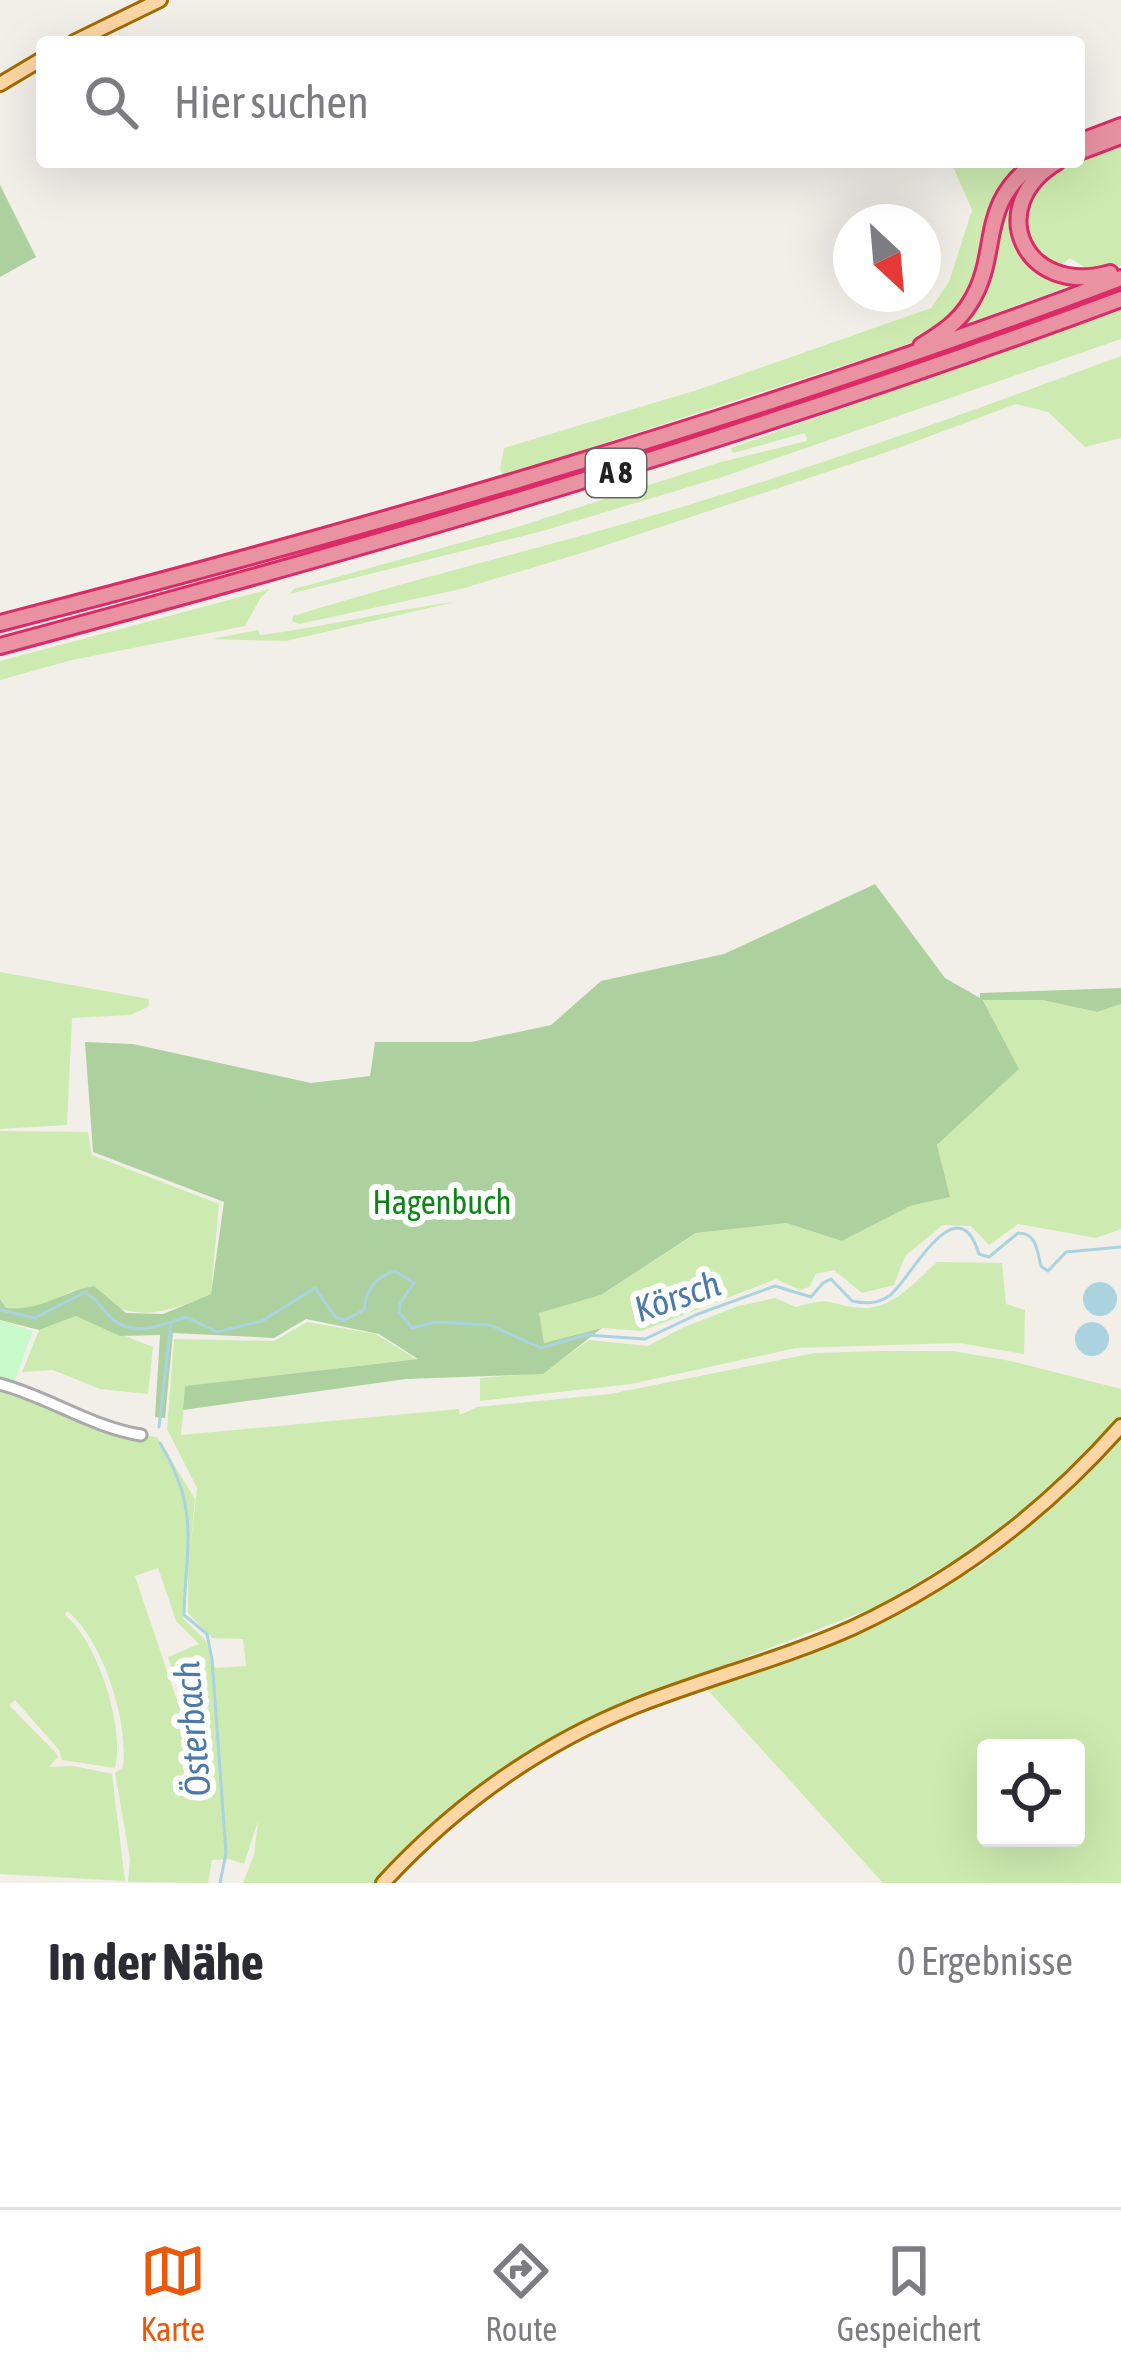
<!DOCTYPE html>
<html lang="de">
<head>
<meta charset="utf-8">
<style>
  body { margin:0; font-family:"Asap Condensed",sans-serif; background:#f7f7f7; color:#2b2b33 }
  .controls { position:absolute; right:36px; bottom:36px; display:grid; overflow:hidden; border-radius:12px; box-shadow:0 12px 48px #0002 }
  .controls button { width:108px; height:108px; display:grid; place-items:center; padding:0; border:0; border-bottom:3px solid #e1e1e2; background:#fff; color:#2b2b33; font:60px sans-serif }
  .compass { position:absolute; left:833px; top:204px; width:108px; height:108px; border-radius:50%; background:#fff; box-shadow:0 12px 48px #0002; rotate:154deg }
  .list { margin:0; padding:0; list-style:none }
  h2 { display:flex; justify-content:space-between; align-items:center; height:156px; margin:0; padding:0 48px; font-size:51px }
  h2 small { font-size:39px; font-weight:400; color:#7c7c81 }
  .icon { flex:none; width:66px; height:66px; fill:none; stroke:currentColor; stroke-width:2; stroke-linecap:round; stroke-linejoin:round }
  .map { position:relative; flex:none; width:1121px; height:1883px; overflow:hidden }
  .search { position:absolute; background:#fff; box-shadow:0 12px 48px #0002; left:36px; right:36px; top:36px; height:132px; display:flex; align-items:center; gap:30px; box-sizing:border-box; padding:0 42px; border-radius:12px; color:#7c7c81; font-size:45px }
  .sheet { height:324px; background:#fff }
  nav { display:flex; justify-content:space-around; align-items:center; box-sizing:border-box; height:168px; border-top:3px solid #e1e1e2; background:#fff; font-size:33px; color:#7c7c81 }
  nav a { display:grid; justify-items:center; gap:6px }
  nav .on { color:#ea580c }
  .map>svg:first-child { display:block }
  .grass { fill:#cdebb0; fill-rule:evenodd }
  .forest { fill:#add19e }
  .park { fill:#c8facc }
  .water { fill:#aad3df }
  .lines { fill:none; stroke-linecap:round; stroke-linejoin:round }
  .stream { stroke:#aad3df; stroke-width:3 }
  .minor-casing { stroke:#a9a9a9; stroke-width:15 }
  .major-casing { stroke:#a06b00; stroke-width:18 }
  .highway-casing { stroke:#dc2a67; stroke-width:20 }
  .minor { stroke:#fff; stroke-width:9 }
  .major { stroke:#fcd6a4; stroke-width:12 }
  .highway { stroke:#e892a2; stroke-width:14 }
  .labels { text-anchor:middle; stroke-width:12; stroke-linejoin:round; paint-order:stroke }
  .shield { fill:#fff; stroke:#646464; stroke-width:3 }
  .shield-label { font-size:30px; font-weight:bold; fill:#222 }
  .park-label { font-size:33px; fill:#0c8416; stroke:#fff }
  .water-label { font-size:36px; font-style:italic; fill:#4a7aab; stroke:#fff }
</style>
</head>
<body>
<div class="map">
<svg width="1121" height="1883" viewBox="0 0 1121 1883">
  <rect width="100%" height="100%" fill="#f2efe9"/>
  <!-- grass -->
  <path class="grass" d="M1121 141V266L1095 274 1070 258 1059 267 1045 265C1039 256 1028 244 1024 233 1008 179 1086 154 1121 141Z
    M951 162H1030L1021 170C1005 208 982 288 955 317 939 335 909 343 888 351L503 476 500 469 504 448 697 390 931 308 949 282 972 210Z
    M1033 168 1020 242 1075 284 958 327 1001 207Z
    M1121 310V339L722 477 539 532 289 594 294 589 517 527 721 462 807 441 805 433 733 453 731 448Z
    M1121 356V438L1085 447 1048 412 1016 404 890 451 588 551 461 589 299 624 292 621 293 616C423 576 556 545 688 505 834 461 978 409 1121 356Z
    M270 589 261 597 245 626 72 660 0 680V661Z
    M455 602 286 641 211 639 258 630 260 635C321 628 390 610 455 602Z
    M0 972 149 999 148 1007 130 1015 72 1018 67 1125 0 1129Z
    M983 999 1042 1000 1097 1012 1121 1004V1229L1096 1238 1018 1224 989 1245 971 1226 943 1225 905 1256 894 1285 862 1293 834 1270 816 1274 809 1287 800 1290 776 1279 642 1331 602 1328 544 1343 538 1313 601 1295 697 1233 786 1223 842 1241 910 1206 949 1197 937 1145 1019 1069Z
    M0 1131 88 1132 92 1155 219 1204 211 1294C146 1321 137 1318 74 1290L32 1310 6 1308 0 1299Z
    M937 1262 1002 1263 1006 1304 1025 1310 1024 1354 959 1343 796 1348 631 1384 480 1401V1378L543 1373 589 1340 648 1346 682 1328 738 1306 775 1298 796 1307C835 1295 829 1306 863 1308 893 1309 917 1280 937 1262Z
    M76 1316 153 1347 148 1394 100 1389 53 1370 22 1372 39 1330Z
    M307 1322 376 1334 416 1359 186 1386 181 1435 459 1409 460 1415 477 1407 610 1394 814 1353 879 1351H952L1011 1361 1121 1389V1883H883L706 1688 859 1630 981 1566 1005 1546 977 1547 878 1606 612 1709 563 1733 489 1780 411 1842 374 1883H243L254 1855 258 1821 244 1864 229 1859 212 1860 208 1883 128 1882 130 1859 115 1773 123 1767C129 1723 103 1639 67 1611L65 1615C98 1642 125 1727 115 1768L62 1760 59 1750 15 1700 9 1705 56 1753 58 1757 49 1767 74 1766 112 1774 125 1881 0 1874V1387L103 1430 157 1437 195 1499 190 1551 197 1488 167 1429 174 1339 274 1341ZM158 1568 176 1621 199 1644 168 1657 188 1721 191 1742 135 1576ZM188 1572V1613L212 1638 243 1639 246 1666 215 1668 206 1641 183 1618ZM986 1748H1076V1838H986Z"/>
  <!-- forest -->
  <path class="forest" d="M0 185 36 257 0 277Z
    M875 884 945 978 980 998V993L1121 988V1004L1097 1012 1042 1000H983L1019 1069 937 1145 950 1197 910 1206 842 1241 786 1223 696 1233 601 1295 539 1313 544 1343 602 1328 543 1374 406 1379 183 1410 185 1386 418 1359 379 1334 306 1319 274 1338 173 1333 165 1418 155 1417 160 1335 120 1336 76 1316 39 1330 0 1320V1299L6 1308C43 1311 60 1292 94 1286L126 1313 163 1314 211 1294 224 1202 93 1152 85 1042 133 1044 311 1083 370 1076 375 1042H471L551 1025 601 981 724 954Z"/>
  <!-- park -->
  <path class="park" d="M0 1320 33 1331 13 1386 0 1381Z"/>
  <!-- water -->
  <path class="water" d="M1083 1299a17 17 0 1 1 34 0a17 17 0 1 1-34 0Z
    M1075 1339a17 17 0 1 1 34 0a17 17 0 1 1-34 0Z"/>
  <g class="lines">
    <!-- stream -->
    <path class="stream" d="M0 1310 35 1318 85 1292C98 1299 104 1313 115 1321 136 1337 165 1324 186 1317L217 1332 262 1321 315 1288 336 1318 345 1320 364 1310C366 1290 375 1277 395 1271L414 1283 400 1303 399 1312 412 1328 435 1322 490 1325 541 1348 586 1335 645 1339 698 1314 775 1286 811 1297 823 1283 831 1279 852 1301C866 1304 877 1304 889 1296 908 1284 957 1181 979 1254L989 1257 1018 1233C1037 1233 1037 1251 1041 1266L1048 1271 1066 1252 1121 1247
      M159 1427 171 1322
      M160 1443C200 1509 186 1543 184 1615L207 1634 212 1659 226 1853 220 1883"/>
    <!-- minor casing -->
    <g class="minor-casing">
      <path id="minor" d="M0 1384C49 1397 91 1427 141 1435"/>
    </g>
    <!-- major casing -->
    <g class="major-casing">
      <path id="major" d="M74 42 160 0
        M0 84 42 59
        M383 1883C454 1806 539 1745 636 1706 707 1678 782 1659 852 1628 955 1580 1046 1511 1121 1426"/>
    </g>
    <!-- highway casing -->
    <g class="highway-casing">
      <path id="highway" d="M1079 142 1121 126
        M1079 152 1121 136
        M1057 162C983 206 1024 298 1110 273
        M921 346C940 334 958 323 970 303 1002 252 975 206 1036 162
        M0 623C380 525 754 417 1121 278
        M0 646C379 545 754 436 1121 299"/>
    </g>
    <!-- minor -->
    <use href="#minor" class="minor"/>
    <!-- major -->
    <use href="#major" class="major"/>
    <!-- highway -->
    <use href="#highway" class="highway"/>
  </g>
  <g class="labels">
    <!-- shield labels -->
    <rect class="shield" x="586" y="449" width="60" height="48" rx="9"/>
    <g class="shield-label">
      <text x="616" y="483">A 8</text>
    </g>
    <!-- park labels -->
    <g class="park-label">
      <text x="442" y="1214">Hagenbuch</text>
    </g>
    <!-- water labels -->
    <g class="water-label">
      <text transform="translate(677 1296) rotate(-19)" y="13">Körsch</text>
      <text transform="translate(192 1729) rotate(-95)" y="13">Österbach</text>
    </g>
  </g>
</svg>
<div class="controls">
<button><svg class="icon" aria-label="locate" viewBox="0 0 24 24"><circle cx="12" cy="12" r="6"/><path d="M12 2v4M12 18v4M2 12h4M18 12h4"/></svg></button>
</div>
<svg class="compass" viewBox="-18 -18 36 36"><path d="M0-13l5 13h-10z" fill="#e53935"/><path d="M0 13l5-13h-10z" fill="#7c7c81"/></svg>
<div class="search"><svg class="icon" aria-label="search" viewBox="0 0 24 24"><circle cx="10" cy="10" r="6"/><path d="M15 15l6 6"/></svg>Hier suchen</div>
</div>
<section class="sheet">
<h2>In der Nähe<small>0 Ergebnisse</small></h2>
<ul class="list">
</ul>
</section>
<nav>
<a class="on"><svg class="icon" aria-label="map" viewBox="0 0 24 24"><path d="M3 6l6-2 6 2 6-2v14l-6 2-6-2-6 2zM9 4v14M15 6v14"/></svg>Karte</a>
<a><svg class="icon" aria-label="directions" viewBox="0 0 24 24"><path d="M12 3l9 9-9 9-9-9zM9 14v-3h6M13 9l2 2-2 2"/></svg>Route</a>
<a><svg class="icon" aria-label="saved" viewBox="0 0 24 24"><path d="M7 4h10v16l-5-4-5 4z"/></svg>Gespeichert</a>
</nav>
</body>
</html>
